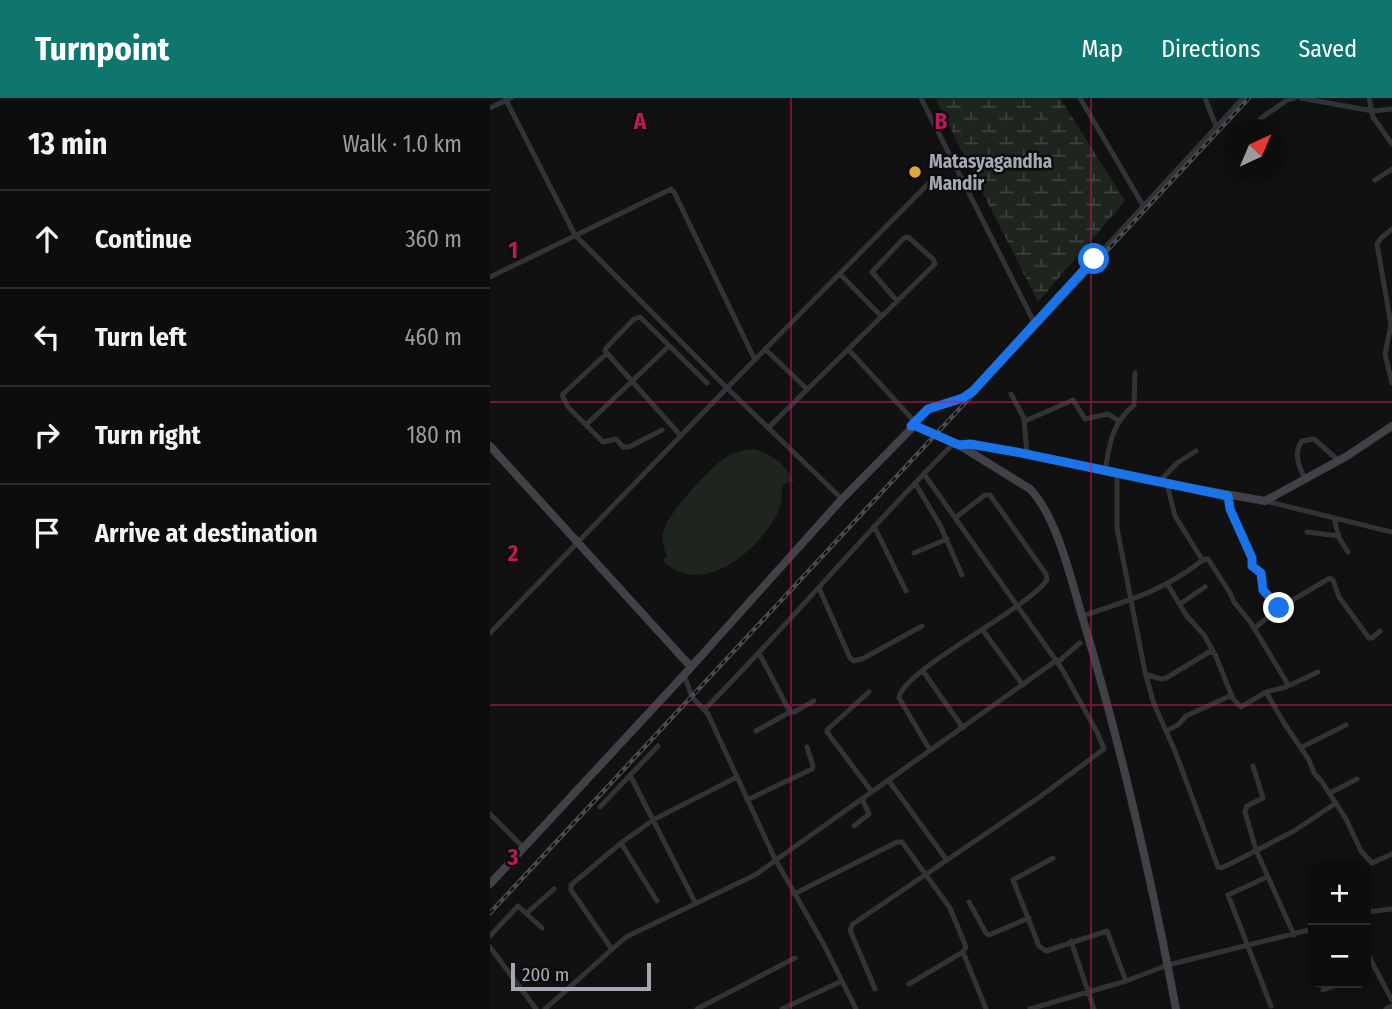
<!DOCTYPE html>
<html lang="en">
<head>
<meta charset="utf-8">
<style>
  body { margin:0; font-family:"Fira Sans Condensed",sans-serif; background:#161617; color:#f1f3f6 }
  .controls { position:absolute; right:21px; bottom:21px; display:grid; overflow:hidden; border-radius:14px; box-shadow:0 7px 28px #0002 }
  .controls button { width:63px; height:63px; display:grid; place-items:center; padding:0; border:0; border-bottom:2px solid #2d2d2e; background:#0d0d0e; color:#f1f3f6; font:35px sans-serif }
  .compass { position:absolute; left:734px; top:21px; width:63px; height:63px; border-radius:50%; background:#0d0d0e; box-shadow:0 7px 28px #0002; rotate:44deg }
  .scale { position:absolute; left:21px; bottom:18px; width:140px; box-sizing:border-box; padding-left:7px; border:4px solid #a4a8b2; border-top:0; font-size:19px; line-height:24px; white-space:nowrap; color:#a4a8b2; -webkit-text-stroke:5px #0c0c0d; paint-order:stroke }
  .stop { position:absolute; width:21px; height:21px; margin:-16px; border:5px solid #1a73e8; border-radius:50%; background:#fff }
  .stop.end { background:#1a73e8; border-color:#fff; box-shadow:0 2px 7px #0008 }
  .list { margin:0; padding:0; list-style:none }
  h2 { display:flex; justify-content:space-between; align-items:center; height:91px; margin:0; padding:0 28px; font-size:30px }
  h2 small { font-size:23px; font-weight:400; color:#9a9c9e }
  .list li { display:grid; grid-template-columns:46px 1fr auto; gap:21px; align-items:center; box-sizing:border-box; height:98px; padding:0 28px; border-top:2px solid #2d2d2e }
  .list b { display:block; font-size:26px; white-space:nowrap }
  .list em { font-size:23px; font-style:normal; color:#9a9c9e }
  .icon { flex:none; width:38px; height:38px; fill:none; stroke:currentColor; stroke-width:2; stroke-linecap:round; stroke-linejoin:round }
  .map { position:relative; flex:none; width:902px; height:911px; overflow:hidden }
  header { display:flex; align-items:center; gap:42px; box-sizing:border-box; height:98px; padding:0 35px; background:#0f766e; color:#fff }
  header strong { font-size:33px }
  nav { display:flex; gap:38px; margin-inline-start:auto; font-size:24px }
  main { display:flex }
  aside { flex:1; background:#0d0d0e }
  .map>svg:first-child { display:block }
  .wetland { fill:url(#wetland-marsh) }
  .park { fill:#1e251e }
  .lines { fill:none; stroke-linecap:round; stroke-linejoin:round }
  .street { stroke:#323337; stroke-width:5 }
  .secondary { stroke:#414247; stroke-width:8 }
  .rail-casing { stroke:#4a4b50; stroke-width:4.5 }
  .rail { stroke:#0c0c0d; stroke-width:2; stroke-dasharray:5; stroke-linecap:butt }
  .route { stroke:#1a73e8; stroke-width:9 }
  .grid { fill:none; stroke:#c2185b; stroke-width:2; stroke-opacity:0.55 }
  .poi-dot { fill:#e0a63b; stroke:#0c0c0d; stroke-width:2.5 }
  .labels { text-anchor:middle; stroke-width:5; stroke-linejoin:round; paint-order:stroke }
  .poi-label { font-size:19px; font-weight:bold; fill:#a4a8b2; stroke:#0c0c0d; text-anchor:start }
  .grid-label { font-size:23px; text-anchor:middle; font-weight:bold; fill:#c2185b; stroke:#0c0c0d; stroke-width:5; stroke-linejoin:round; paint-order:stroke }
</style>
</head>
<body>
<header>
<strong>Turnpoint</strong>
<nav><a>Map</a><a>Directions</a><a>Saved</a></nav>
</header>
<main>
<aside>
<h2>13 min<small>Walk · 1.0 km</small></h2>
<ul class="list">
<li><svg class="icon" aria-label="ahead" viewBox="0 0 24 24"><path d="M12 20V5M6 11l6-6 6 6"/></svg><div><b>Continue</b></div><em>360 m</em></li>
<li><svg class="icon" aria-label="left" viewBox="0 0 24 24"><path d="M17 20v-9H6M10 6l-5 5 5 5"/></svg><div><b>Turn left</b></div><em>460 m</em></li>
<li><svg class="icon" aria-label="right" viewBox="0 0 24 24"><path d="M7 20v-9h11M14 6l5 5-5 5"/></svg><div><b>Turn right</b></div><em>180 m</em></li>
<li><svg class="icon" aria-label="arrive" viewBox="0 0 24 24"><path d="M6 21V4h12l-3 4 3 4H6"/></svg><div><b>Arrive at destination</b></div></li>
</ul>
</aside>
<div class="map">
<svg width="902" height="911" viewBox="0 0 902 911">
  <defs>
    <pattern id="wetland-marsh" width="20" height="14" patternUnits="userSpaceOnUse" patternTransform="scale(1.75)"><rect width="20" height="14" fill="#1e251e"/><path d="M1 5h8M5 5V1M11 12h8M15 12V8" fill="none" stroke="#3c423c"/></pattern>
  </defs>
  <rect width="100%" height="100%" fill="#111112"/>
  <!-- wetland -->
  <path class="wetland" d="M445 0H570L635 103 548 204Z"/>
  <!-- park -->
  <path class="park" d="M263 351C284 356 293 365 304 383L292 387C292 396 292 405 288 414 269 453 211 502 172 462L177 458C173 450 171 439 174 431 180 413 220 370 236 359 244 354 254 352 263 351Z"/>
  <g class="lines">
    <!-- street -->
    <path class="street" d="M431 0 543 222V229
      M590 0 654 109
      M715 0 726 28
      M811 0 883 13 902 11
      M879 0 883 19 902 46
      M0 10 21 0
      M770 21 797 2 805 0
      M885 82 902 71
      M902 131 891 140 887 146 901 227 895 256 902 285
      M350 176 391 218
      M0 179 181 91 184 94 265 262
      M275 251 317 291
      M358 251 425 324
      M117 255 72 297 78 309 113 344 126 341 133 349H139L172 332
      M521 296 534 320 537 357
      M535 323 583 302 595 321 618 316 629 323
      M96 327 179 248
      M421 328 438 311 473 300 483 293 753 0
      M278 330 445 166 443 161 418 139 414 140 382 174 407 203
      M191 338 115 253 116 250 144 221 150 219 217 285
      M615 373C620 344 621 327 644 307L645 275
      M627 376V430L655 574 664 606 685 653 728 769 731 770 742 765 804 733 846 705
      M815 381C809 369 803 355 812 343L824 341 848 362
      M669 384 687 365 706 353
      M425 385 450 427 472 477
      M677 386 685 418 713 463
      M738 398 741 411 762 460V468L771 475 773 492 789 510
      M352 401 237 290 439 85
      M775 403 902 434
      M844 420 849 440 858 454
      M384 428 416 493
      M817 434 849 438
      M424 455 457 441
      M678 487 696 517 714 537 723 553
      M329 490 360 560 364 563 374 560 432 528
      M690 506 715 489
      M592 518C640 502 674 493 714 461H718L740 495 744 504 761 525 797 585 796 589 776 594 751 609 743 601 725 556 721 553 676 580 671 581 655 576
      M765 530 789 510 840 480 843 482 849 499 879 540H882L890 533
      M492 531 533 587
      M0 535 237 290 85 137 15 0
      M269 555 300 614H304L324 603
      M568 564 590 545
      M433 573 473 630
      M194 577 202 599 218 616 284 759 334 847 366 911
      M796 589 828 574
      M379 594 338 631 337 634 382 694
      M776 594 794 625 819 662 824 675 832 684 856 721 871 753 882 765 902 756
      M215 611C300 525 378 431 464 345
      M266 633 300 614
      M676 633 688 627 696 618 742 597
      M812 649 856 627
      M440 652 409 600C412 572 536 512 557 482L556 476 500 397H495L465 420
      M763 668 773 700 757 708 755 714 766 752 804 837
      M141 679 206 806
      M399 683 456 761
      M840 695 867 681
      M257 702 322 671 323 668 317 649
      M110 709 168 648
      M0 716 34 750
      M364 728 379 716 372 701
      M131 745 167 803
      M563 760 523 782 549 848 556 853 617 833 636 883
      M777 779 738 797 781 908
      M304 796 407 744H412L460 810 476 849 473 854 419 886
      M479 804 496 835 499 837 539 820
      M876 814 902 811
      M37 815 64 791
      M0 838 28 808 52 830
      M581 843 604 911
      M0 849 46 911
      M121 850 81 792V787L131 745 163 722 247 679
      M876 853 902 902
      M473 854 496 911
      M385 891 360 832 363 826 551 698 614 651 607 634 572 571 434 376
      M833 892 853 885
      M55 911 136 839 265 777 567 562
      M207 911 305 860
      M292 911 352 883
      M540 911 636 883 678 867 823 831
      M896 911 902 908"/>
    <!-- secondary -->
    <path class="secondary" d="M469 347 480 346 525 354 656 382 775 403 857 358 902 328
      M0 348 201 569
      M0 786 194 577 352 401 424 328 469 347 540 391C567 419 581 481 592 518 631 647 661 779 686 911"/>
    <!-- rail casing -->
    <g class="rail-casing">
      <path id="rail" d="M0 815 759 0"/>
    </g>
    <!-- rail -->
    <use href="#rail" class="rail"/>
  </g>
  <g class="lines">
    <!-- route -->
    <path class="route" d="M604 161 483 293 473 300 438 311 421 328H426L469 347 480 346 526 354 738 398 740 411 762 460V468L771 475 773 492 789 510"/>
  </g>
  <!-- grid -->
  <path class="grid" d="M301 0V911M601 0V911M0 304H902M0 607H902"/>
  <!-- markers -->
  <circle class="poi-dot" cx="425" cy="74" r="7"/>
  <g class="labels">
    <!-- poi labels -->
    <g class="poi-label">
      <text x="439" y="70">Matasyagandha<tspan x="439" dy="22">Mandir</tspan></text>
    </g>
  </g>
  <g class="grid-label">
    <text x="150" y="31">A</text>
    <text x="451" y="31">B</text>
    <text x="23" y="160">1</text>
    <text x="23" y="463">2</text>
    <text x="23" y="767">3</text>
  </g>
</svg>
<div class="controls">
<button>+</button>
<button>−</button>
</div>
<svg class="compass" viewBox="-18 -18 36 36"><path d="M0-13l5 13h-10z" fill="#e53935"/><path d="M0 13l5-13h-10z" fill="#9a9c9e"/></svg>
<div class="scale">200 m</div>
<div class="stop" style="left:604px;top:161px"></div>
<div class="stop end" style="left:789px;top:510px"></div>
</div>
</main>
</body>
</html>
